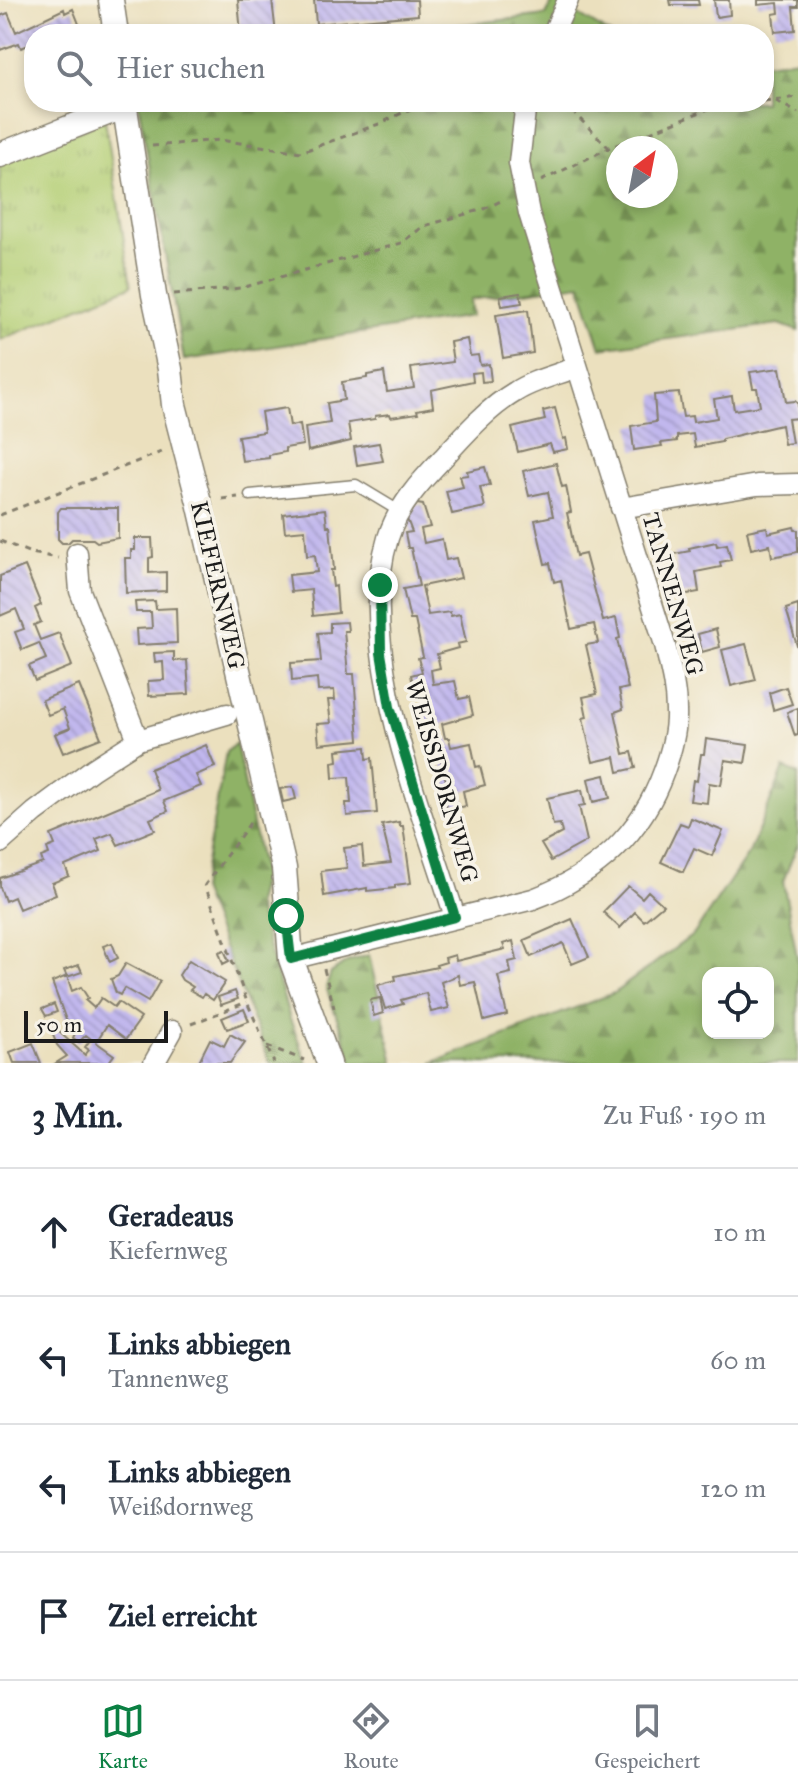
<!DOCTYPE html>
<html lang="de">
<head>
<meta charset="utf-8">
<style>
  body { margin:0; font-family:"IM FELL Great Primer",serif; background:#f2f2f3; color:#1f2937 }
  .controls { position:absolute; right:24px; bottom:24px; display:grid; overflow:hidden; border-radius:16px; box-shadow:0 4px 12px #0003 }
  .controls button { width:72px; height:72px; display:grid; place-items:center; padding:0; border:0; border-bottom:2px solid #e0e1e3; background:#fff; color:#1f2937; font:40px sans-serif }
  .compass { position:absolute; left:606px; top:136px; width:72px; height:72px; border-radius:50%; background:#fff; box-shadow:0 4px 12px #0003; rotate:32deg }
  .scale { position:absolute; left:24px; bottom:20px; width:144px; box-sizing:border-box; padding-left:8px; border:4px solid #1c1c1c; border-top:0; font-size:22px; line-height:28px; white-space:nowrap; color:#1c1c1c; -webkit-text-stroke:6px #f7f3e8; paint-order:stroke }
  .stop { position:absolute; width:24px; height:24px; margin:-18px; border:6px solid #0b8043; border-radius:50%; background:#fff }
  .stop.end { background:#0b8043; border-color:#fff; box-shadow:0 2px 8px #0008 }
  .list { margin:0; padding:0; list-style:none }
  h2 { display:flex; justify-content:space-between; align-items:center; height:104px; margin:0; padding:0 32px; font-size:34px }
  h2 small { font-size:26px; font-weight:400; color:#747a83 }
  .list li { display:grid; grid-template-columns:52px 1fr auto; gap:24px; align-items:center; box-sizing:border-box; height:128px; padding:0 32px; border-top:2px solid #e0e1e3 }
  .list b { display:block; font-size:30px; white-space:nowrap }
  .list p { margin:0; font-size:26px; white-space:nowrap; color:#747a83 }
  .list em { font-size:26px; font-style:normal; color:#747a83 }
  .icon { flex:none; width:44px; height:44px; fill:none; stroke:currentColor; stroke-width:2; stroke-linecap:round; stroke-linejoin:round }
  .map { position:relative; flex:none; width:798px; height:1063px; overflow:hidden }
  .search { position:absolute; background:#fff; box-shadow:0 4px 12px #0003; left:24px; right:24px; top:24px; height:88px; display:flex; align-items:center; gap:20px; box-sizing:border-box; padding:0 28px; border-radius:32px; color:#747a83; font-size:30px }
  .sheet { height:616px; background:#fff }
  nav { display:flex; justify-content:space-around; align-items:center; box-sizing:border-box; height:112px; border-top:2px solid #e0e1e3; background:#fff; font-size:22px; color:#747a83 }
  nav a { display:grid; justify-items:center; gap:4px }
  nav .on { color:#0b8043 }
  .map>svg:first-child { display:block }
  .grass { fill:url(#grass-tufts); stroke:#687648; stroke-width:2 }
  .forest { fill:url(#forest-firs); stroke:#566741; stroke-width:2; fill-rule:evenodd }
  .building { fill:url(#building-back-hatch) }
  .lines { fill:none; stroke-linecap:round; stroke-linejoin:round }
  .service-casing { stroke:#847e6d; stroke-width:13 }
  .minor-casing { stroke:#847e6d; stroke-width:23 }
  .tertiary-casing { stroke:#847e6d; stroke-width:27 }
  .path { stroke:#847e6d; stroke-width:3; stroke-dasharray:6 6; stroke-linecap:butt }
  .service { stroke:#fff; stroke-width:10 }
  .minor { stroke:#fff; stroke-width:20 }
  .tertiary { stroke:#fff; stroke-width:24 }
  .route { stroke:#0b8043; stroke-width:10 }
  .labels { text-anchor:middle; stroke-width:7; stroke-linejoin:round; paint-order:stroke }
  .street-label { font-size:24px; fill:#1c1c1c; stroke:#f7f3e8 }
</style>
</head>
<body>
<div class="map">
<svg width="798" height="1063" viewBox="0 0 798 1063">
  <defs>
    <pattern id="grass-tufts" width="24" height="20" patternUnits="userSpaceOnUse" patternTransform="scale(2)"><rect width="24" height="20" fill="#b4cf75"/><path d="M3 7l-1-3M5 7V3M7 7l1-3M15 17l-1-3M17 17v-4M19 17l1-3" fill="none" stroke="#9ab165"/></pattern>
    <pattern id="forest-firs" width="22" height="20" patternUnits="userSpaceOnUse" patternTransform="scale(2)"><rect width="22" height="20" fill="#8fb266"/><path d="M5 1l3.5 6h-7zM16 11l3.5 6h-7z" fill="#749053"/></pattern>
    <pattern id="building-back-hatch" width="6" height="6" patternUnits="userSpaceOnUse" patternTransform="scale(2)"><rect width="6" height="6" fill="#c1b7ed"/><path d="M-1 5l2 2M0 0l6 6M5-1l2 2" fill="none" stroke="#a59dcb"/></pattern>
  </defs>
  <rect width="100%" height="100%" fill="#f7f3e8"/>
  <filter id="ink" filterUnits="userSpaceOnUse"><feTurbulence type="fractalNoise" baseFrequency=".0125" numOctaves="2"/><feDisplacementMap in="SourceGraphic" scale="16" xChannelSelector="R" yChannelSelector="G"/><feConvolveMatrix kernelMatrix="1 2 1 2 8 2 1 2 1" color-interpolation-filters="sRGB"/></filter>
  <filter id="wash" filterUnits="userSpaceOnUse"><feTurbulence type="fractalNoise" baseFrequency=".006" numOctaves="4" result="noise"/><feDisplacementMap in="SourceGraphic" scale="32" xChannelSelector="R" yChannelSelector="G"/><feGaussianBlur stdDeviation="1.8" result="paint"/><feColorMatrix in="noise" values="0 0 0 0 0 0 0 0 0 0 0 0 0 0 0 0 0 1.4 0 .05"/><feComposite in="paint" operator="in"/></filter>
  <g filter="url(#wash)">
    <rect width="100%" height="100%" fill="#ebe0be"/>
    <!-- grass -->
    <path class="grass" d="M105 120 131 286 0 340V162Z"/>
    <!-- forest -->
    <path class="forest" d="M554 0 610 34H382L546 15Z
      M798 59V331L779 324 601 348 580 284 470 300 472 316 184 360 138 102H764V63ZM618 148H666V196H618Z
      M236 743 263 873 256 904 290 1019 307 1063H270L201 890 226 752Z
      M784 768 798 774V844L783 881 798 962V1063H432L614 993 694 934 750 851ZM708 973H768V1033H708Z
      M369 955 394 1063H353L326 987 331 973 347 962Z"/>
    <g id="blocks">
      <!-- building -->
      <path class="building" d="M238 0H272L276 34H241Z
        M314 0H417L418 15 316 24Z
        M670 0H698L699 5H671Z
        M714 0H729L730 15 716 17Z
        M758 0H798V7H793L795 30 775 32 773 14 779 13 778 3 758 5Z
        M64 9 65 13 73 9 79 24 71 28 74 34H34V43L21 48 19 43 0 50V16L8 13 16 32Z
        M520 293 522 303 502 306 500 296Z
        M528 310 533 353 503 358 496 315Z
        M467 339 470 356 478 355 480 365 489 364 491 381 482 382 481 372 472 373 473 381 431 390 433 407 417 410 418 413 391 417 390 414 375 416V419L348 423 351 441 308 451 305 427 330 423 327 403 344 400 342 382 367 378V375L384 372 387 392 414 388 411 368 453 362 450 342Z
        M780 368 786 402 795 401 798 404V418L788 419 792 443 784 444 781 425 722 439V442L695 447 693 434 677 436V441L661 443 662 446 634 450 631 426 656 422 654 395 679 393 683 417 692 416 693 422 717 418 714 399 732 396 734 410 760 406 757 388H753L750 372Z
        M287 408 290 426 300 424 303 445 285 448V452L269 455V458L242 461 238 436 264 432 261 412Z
        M555 408 563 439 566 438 568 449 553 452 550 444 518 452 512 428 545 420 543 411Z
        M379 443 383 461 357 465 354 447Z
        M556 463 562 487 566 486 571 512 567 513 576 556 585 554 603 621 616 618 620 638 617 639 628 688 619 690 623 709 615 712 624 754 632 752 636 768 618 772 615 757 593 762 583 718 587 717 583 697 597 694 586 645 598 643 594 624 571 629 561 580 554 582 550 563 545 564 535 520 553 516 548 492 529 496 523 471Z
        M485 467 490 485 480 487 485 507 452 514 446 491 463 487 460 476 468 475 467 471Z
        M417 504 423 505 430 527 421 529 424 543 442 539 446 560 456 558 461 578 422 586 428 615 450 612 451 616 460 614 466 642 457 644 458 648 437 654 440 668 431 670 433 684 455 681 459 699 469 697 473 715 442 724 445 738H449L451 747 471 743 476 767 480 766 485 785 463 791 466 806 448 810 444 795 449 794 439 751 430 753 423 727 428 726 424 707 419 688 414 689 411 675 422 672 418 658 423 657 415 620H410L403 589 419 586 411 548H408L405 533 412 532 407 519Z
        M61 508H118V538L97 542 93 539H72L68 543H62L58 539V512Z
        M325 509 327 526H330L334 570H331L333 587 336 586 338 613 313 616 311 590 291 592 289 575 317 572 315 555 307 556 305 530 285 532 283 514Z
        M767 527 768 533 794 527 795 530H798V552L772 557 770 545 751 549 747 531Z
        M135 538H152L153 557 149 558V573L166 572V591L126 593 125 558H131V550H135Z
        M716 542 717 546 727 544 731 560 720 562 721 567 696 572 699 592 681 595 674 554 690 551 689 548Z
        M25 566 41 605 35 608 41 622 34 625 40 640 59 633 72 666 35 681 29 666 46 659 39 643 22 650 15 632 24 629 16 609 0 616V576Z
        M155 601 156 609 176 608 177 643 137 645 136 629 152 628 151 612H136L135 602Z
        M798 605V646H797L786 609Z
        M347 622 348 631H344L348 674H354L359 740 319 744 317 724 331 723 328 700H335L334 690 318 691 317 678 292 681 291 663 321 661 318 633 330 632V623Z
        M716 629 720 647 702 652 698 634Z
        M746 644 756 680 731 686 722 650Z
        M174 652V661L187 660 189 694 149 696 148 681 164 680 163 662 155 663 154 653Z
        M79 685 101 738 63 753 55 734 70 728 63 709 48 715 42 700Z
        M786 687 792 704 773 710 769 693Z
        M798 708V735L795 736 787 712Z
        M706 739 748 745 745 763 725 760 721 785 709 783 707 803 690 801 693 780 697 781 701 754H704Z
        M206 745 215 767 196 775 201 786 164 801 168 811 150 819 155 830 118 845 112 833 96 839 101 851 65 866 69 876 52 883 56 894 19 909 14 897 5 901 0 887V878L43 863 41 857 49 854 47 848 55 845 51 835 158 790 150 769Z
        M366 747 367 759 372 758 377 813 347 816 346 803H351L349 777 333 778 332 762 338 761 337 750Z
        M605 775 610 798 593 802 588 779Z
        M293 787 296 799 283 802 280 789Z
        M582 790 585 805 579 806 587 841 551 861 541 844 562 833 560 824 553 825 547 798Z
        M691 818 723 831 712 856 694 848 683 872 661 862 680 823 688 826Z
        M399 822 400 826H403L411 883 395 885V888L367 891V888L324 896 321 871 347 868 344 848 362 846 364 866 391 863 382 825Z
        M628 886 642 898 648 891 663 905 644 921 635 912 620 928 603 912Z
        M572 919 589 957 572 964 563 943 531 957 524 940Z
        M513 941 517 960 509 962 511 973 498 976 507 1015 484 1021 475 982 460 985 458 975 441 982 449 1008 431 1012 426 993 401 1000 403 1004 385 1009 378 985 396 980 395 976 437 967 436 965 446 962 445 958 455 955 456 961 505 949 503 944Z
        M112 943 118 958 110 962 103 946Z
        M224 950 229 961 223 964 219 952Z
        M189 960 225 982 213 1000 204 994 202 997 190 990 193 987 182 980 179 975Z
        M126 963 160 981 148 1002 124 988 120 995 116 993 111 979 118 976Z
        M79 965 82 972 67 977 64 970Z
        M67 976 72 991 81 987 88 998 85 1000 94 1008 101 998 114 1007 118 1002 141 1018 126 1039 107 1025 96 1042 114 1055 108 1063H56L67 1056 57 1045 51 1030 57 1027 59 1032 85 1055 89 1050 85 1047 91 1039 86 1035 79 1042 73 1038 76 1031 66 1020 52 982Z
        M235 991 238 999 221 1005 218 997Z
        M380 998 383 1013 374 1016 370 1000Z
        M54 1004 57 1012 46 1016 42 1009Z
        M244 1009 249 1021 227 1029 222 1018Z
        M230 1034 245 1042 230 1063H198L210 1039 224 1046Z
        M33 1043 41 1063H14L10 1052Z"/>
    </g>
  </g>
  <g filter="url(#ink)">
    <use href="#blocks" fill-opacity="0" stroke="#847e6d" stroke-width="2"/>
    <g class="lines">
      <!-- service casing -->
      <g class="service-casing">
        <path id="service" d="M250 495 356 485 399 511"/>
      </g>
      <!-- minor casing -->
      <g class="minor-casing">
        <path id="minor" d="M553 34 568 0
          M621 508 757 485 798 484
          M77 553 80 591 138 740
          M0 843 35 812 93 769 138 740 227 714
          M455 917C422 809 354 649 388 538 398 506 421 481 443 458 464 435 488 408 515 392 533 380 557 375 577 367
          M291 959 533 899C596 875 641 835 664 771 671 752 677 732 676 711 676 688 670 667 665 645L529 213 519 163 526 102
          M154 1063 172 1031"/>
      </g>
      <!-- tertiary casing -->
      <g class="tertiary-casing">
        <path id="tertiary" d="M111 0 116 34
          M124 102 154 295 170 369 174 405 199 502 284 868 291 959 329 1063
          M0 155 125 106"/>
      </g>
      <!-- path -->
      <path class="path" d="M764 101 798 97
        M776 101 798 113
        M563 102 609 148 726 102
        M152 146 220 140 301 152 379 124 425 102
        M541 181 609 148
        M174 294 241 288 401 243 424 226 484 209 505 199
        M222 499 238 497
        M0 515 164 451
        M0 541 31 553 58 558
        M250 823 205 885 247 1002 274 1063
        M324 969 334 1008
        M191 1024 247 1002
        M267 1046 304 1060"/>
      <!-- service -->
      <use href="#service" class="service"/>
      <!-- minor -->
      <use href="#minor" class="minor"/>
      <!-- tertiary -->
      <use href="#tertiary" class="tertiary"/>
    </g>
  </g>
  <g class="lines" filter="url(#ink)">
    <!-- route -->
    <path class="route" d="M286 916 291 959 455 917 390 707 381 653 380 585"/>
  </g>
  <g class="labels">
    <!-- street labels -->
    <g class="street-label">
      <text transform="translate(218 585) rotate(77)" y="8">KIEFERNWEG</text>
      <text transform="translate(673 594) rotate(74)" y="8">TANNENWEG</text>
      <text transform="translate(442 781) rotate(74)" y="8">WEISSDORNWEG</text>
    </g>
  </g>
</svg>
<div class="controls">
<button><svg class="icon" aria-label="locate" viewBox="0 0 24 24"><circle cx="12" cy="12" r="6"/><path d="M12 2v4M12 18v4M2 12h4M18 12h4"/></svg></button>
</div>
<svg class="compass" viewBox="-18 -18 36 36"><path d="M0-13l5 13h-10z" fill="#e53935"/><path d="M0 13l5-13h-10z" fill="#747a83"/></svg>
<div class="scale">50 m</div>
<div class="stop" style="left:286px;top:916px"></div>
<div class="stop end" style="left:380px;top:585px"></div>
<div class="search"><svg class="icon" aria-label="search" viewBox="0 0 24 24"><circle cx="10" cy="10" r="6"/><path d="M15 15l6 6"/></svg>Hier suchen</div>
</div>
<section class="sheet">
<h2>3 Min.<small>Zu Fuß · 190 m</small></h2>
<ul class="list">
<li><svg class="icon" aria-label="ahead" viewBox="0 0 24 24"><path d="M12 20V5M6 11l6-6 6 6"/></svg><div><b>Geradeaus</b><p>Kiefernweg</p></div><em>10 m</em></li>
<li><svg class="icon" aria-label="left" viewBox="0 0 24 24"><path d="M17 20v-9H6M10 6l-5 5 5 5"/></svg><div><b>Links abbiegen</b><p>Tannenweg</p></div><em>60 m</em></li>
<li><svg class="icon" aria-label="left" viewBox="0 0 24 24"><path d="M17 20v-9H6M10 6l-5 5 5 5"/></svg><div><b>Links abbiegen</b><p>Weißdornweg</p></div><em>120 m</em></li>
<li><svg class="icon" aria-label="arrive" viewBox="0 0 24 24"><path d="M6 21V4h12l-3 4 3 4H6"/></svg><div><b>Ziel erreicht</b></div></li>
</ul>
</section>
<nav>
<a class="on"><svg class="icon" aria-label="map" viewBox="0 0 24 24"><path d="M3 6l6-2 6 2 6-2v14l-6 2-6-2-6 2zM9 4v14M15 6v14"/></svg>Karte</a>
<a><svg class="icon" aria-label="directions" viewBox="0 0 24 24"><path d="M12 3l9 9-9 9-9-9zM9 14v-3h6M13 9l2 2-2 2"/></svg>Route</a>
<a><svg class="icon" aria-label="saved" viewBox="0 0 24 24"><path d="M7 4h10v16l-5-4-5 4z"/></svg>Gespeichert</a>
</nav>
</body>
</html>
